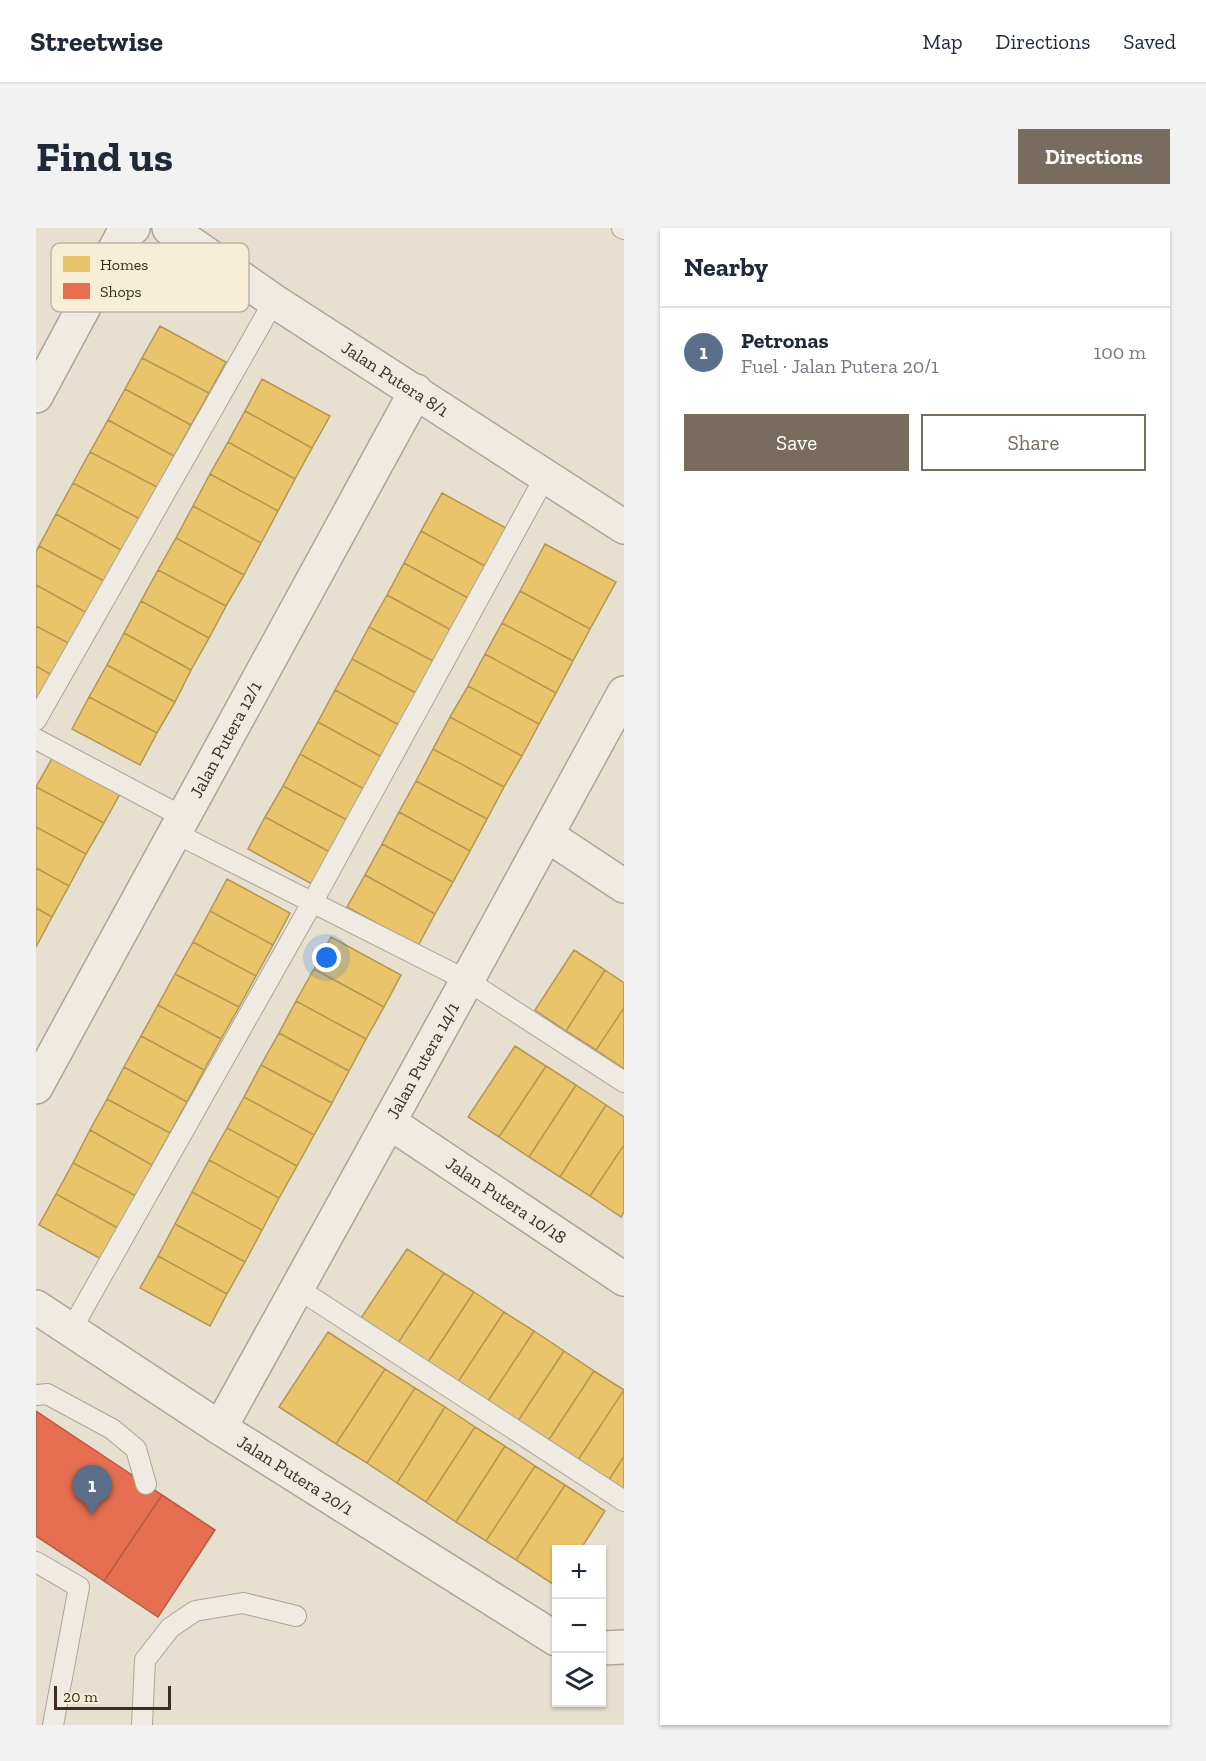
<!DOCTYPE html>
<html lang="en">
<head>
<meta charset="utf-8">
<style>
  body { margin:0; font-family:"Zilla Slab",serif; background:#f2f2f3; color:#1f2937 }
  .controls { position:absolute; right:18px; bottom:18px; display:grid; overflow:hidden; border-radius:0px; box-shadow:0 2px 4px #0004 }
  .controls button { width:54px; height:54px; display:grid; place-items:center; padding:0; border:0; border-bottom:2px solid #e0e1e3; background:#fff; color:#1f2937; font:30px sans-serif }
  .scale { position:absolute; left:18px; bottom:15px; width:117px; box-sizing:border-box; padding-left:6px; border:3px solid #3d2e20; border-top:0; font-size:16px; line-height:21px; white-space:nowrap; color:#3d2e20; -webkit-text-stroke:4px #f7eed8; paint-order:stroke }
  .you { position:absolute; left:291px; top:730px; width:21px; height:21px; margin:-15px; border:4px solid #fff; border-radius:50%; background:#1a73e8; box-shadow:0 0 0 9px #1a73e833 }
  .badge { display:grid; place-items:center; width:39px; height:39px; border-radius:50%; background:#786c5e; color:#fff; font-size:20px; font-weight:700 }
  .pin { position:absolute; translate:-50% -50px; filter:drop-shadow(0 2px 3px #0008) }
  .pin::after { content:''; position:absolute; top:32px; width:21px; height:18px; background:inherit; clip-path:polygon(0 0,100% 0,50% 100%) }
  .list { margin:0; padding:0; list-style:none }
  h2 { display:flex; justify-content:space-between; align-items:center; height:78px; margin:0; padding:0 24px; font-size:26px }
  h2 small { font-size:20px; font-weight:400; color:#747a83 }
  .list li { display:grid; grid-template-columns:39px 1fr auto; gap:18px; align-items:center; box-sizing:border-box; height:90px; padding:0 24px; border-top:2px solid #e0e1e3 }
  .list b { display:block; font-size:22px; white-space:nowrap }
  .list p { margin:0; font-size:20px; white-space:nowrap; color:#747a83 }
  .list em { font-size:20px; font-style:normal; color:#747a83 }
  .actions { display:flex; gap:12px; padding:18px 24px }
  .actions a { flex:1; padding:14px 0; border:2px solid #786c5e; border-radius:0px; text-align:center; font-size:21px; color:#786c5e }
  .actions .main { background:#786c5e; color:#fff }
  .icon { flex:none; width:33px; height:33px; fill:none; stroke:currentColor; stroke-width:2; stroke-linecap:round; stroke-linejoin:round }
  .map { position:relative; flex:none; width:588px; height:1497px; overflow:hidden; border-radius:0px }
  header { display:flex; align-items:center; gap:36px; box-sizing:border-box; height:84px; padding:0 30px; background:#fff; border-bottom:2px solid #e0e1e3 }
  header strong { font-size:28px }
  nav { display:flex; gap:33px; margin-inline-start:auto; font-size:21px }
  .intro { display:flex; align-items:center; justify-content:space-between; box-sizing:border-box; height:144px; padding:0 36px }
  h1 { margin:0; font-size:42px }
  .button { padding:15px 27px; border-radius:0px; background:#786c5e; color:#fff; font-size:21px; font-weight:700 }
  main { display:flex; gap:36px; padding:0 36px }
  aside { flex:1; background:#fff; border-radius:0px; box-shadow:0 2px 4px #0004 }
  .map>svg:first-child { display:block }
  .homes { fill:#e9c46a; stroke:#b59754; stroke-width:1.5 }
  .shops { fill:#e76f51; stroke:#b45c42; stroke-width:1.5 }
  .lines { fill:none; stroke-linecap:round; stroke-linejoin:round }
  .lane-casing { stroke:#ada599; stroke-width:22 }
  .street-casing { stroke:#ada599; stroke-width:36 }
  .lane { stroke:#efebe3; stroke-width:20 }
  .street { stroke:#efebe3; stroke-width:33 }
  .labels { text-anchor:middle; stroke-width:6; stroke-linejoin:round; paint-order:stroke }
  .street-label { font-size:18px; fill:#3d2e20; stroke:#f7eed8 }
  .key { fill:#f7eed8; stroke:#bfb4a1; stroke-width:1.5 }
  .key-label { font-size:16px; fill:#3d2e20 }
</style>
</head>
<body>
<header>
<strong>Streetwise</strong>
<nav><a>Map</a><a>Directions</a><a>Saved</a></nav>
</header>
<div class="intro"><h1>Find us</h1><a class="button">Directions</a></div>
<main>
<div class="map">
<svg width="588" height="1497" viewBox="0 0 588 1497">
  <rect width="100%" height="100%" fill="#e7e0d1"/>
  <!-- homes -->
  <path class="homes" d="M124 98 190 134 173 165 106 130Z
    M106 130 173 165 155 197 89 161Z
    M226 151 294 188 276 220 209 183Z
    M89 161 155 197 138 228 72 192Z
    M209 183 276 220 259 251 192 214Z
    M72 192 138 228 121 259 54 224Z
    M192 214 259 251 242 283 174 246Z
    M54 224 121 259 104 291 37 255Z
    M174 246 242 283 225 315 157 278Z
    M37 255 104 291 87 323 20 286Z
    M406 265 470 300 449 338 385 303Z
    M157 278 225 315 208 347 140 310Z
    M20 286 87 323 70 354 3 318Z
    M385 303 449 338 432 370 368 335Z
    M140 310 208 347 190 378 122 342Z
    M509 316 580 354 554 401 484 363Z
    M3 318 70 354 53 386 0 357V324Z
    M368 335 432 370 415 402 351 367Z
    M122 342 190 378 173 410 105 373Z
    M0 357 53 386 36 417 0 398Z
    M484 363 554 401 537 433 466 395Z
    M351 367 415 402 397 433 333 399Z
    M105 373 173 410 155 442 88 405Z
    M466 395 537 433 520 465 449 426Z
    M0 398 36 417 19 449 0 438Z
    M333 399 397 433 380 465 316 431Z
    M88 405 155 442 139 474 71 437Z
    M449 426 520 465 503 496 432 458Z
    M316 431 380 465 363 497 299 462Z
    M71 437 139 474 121 505 53 469Z
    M0 438 19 449 0 479Z
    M432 458 503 496 486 528 414 489Z
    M299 462 363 497 346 529 282 494Z
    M53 469 121 505 104 537 36 501Z
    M414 489 486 528 468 559 397 521Z
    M282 494 346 529 328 561 264 526Z
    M397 521 468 559 451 591 380 553Z
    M264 526 328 561 311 592 247 558Z
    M18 527 85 564 68 595 0 559Z
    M380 553 451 591 434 623 363 584Z
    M247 558 311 592 294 624 229 589Z
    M0 559 68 595 50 626 0 599Z
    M363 584 434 623 417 654 346 616Z
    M229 589 294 624 276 656 212 621Z
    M0 599 50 626 33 658 0 640Z
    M346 616 417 654 399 686 329 647Z
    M0 640 33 658 16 689 0 680Z
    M329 647 399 686 382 718 311 679Z
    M191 651 254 685 237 717 174 683Z
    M0 680 16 689 0 719Z
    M174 683 237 717 220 748 157 714Z
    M295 709 365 747 348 779 278 741Z
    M157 714 220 748 203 779 139 746Z
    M538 722 569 742 530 803 499 782Z
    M278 741 348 779 330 811 260 773Z
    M569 742 588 755V780L560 822 530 803Z
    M139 746 203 779 185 811 122 777Z
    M260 773 330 811 313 843 243 805Z
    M122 777 185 811 168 842 105 808Z
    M588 780V841L560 822Z
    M243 805 313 843 296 875 225 837Z
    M105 808 168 842 151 874 88 839Z
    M479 818 510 838 463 909 432 889Z
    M225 837 296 875 278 907 208 869Z
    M510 838 540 857 493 929 463 909Z
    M88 839 151 874 134 905 71 871Z
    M540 857 570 877 524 949 493 929Z
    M208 869 278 907 261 938 191 900Z
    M71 871 134 905 116 937 54 902Z
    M570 877 588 889V917L554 968 524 949Z
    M191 900 261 938 243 970 173 932Z
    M54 902 116 937 100 968 37 935Z
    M588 917V984L585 989 554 968Z
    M173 932 243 970 226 1002 156 964Z
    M37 935 100 968 82 1000 20 966Z
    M156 964 226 1002 209 1034 139 996Z
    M20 966 82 1000 65 1031 3 997Z
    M139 996 209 1034 191 1066 122 1028Z
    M371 1021 408 1045 362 1115 325 1090Z
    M122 1028 191 1066 174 1098 104 1060Z
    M408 1045 438 1064 392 1134 362 1115Z
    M438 1064 468 1084 422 1154 392 1134Z
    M468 1084 498 1103 452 1173 422 1154Z
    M498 1103 528 1123 482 1193 452 1173Z
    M292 1104 349 1141 300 1216 243 1179Z
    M528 1123 558 1143 512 1213 482 1193Z
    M349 1141 379 1160 331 1235 300 1216Z
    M558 1143 588 1162 542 1232 512 1213Z
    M379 1160 409 1179 361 1255 331 1235Z
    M588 1162V1228L573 1252 542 1232Z
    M409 1179 439 1199 390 1274 361 1255Z
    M439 1199 469 1218 420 1294 390 1274Z
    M469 1218 499 1238 450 1313 420 1294Z
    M588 1228V1262L573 1252Z
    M499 1238 529 1257 480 1332 450 1313Z
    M529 1257 569 1283 544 1322H520V1358L480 1332Z"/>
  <!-- shops -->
  <path class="shops" d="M0 1183 126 1267 68 1353 0 1308Z
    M126 1267 179 1302 122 1389 68 1353Z"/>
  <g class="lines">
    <!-- lane casing -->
    <g class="lane-casing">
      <path id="lane" d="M586 0 588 1
        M0 492 238 73
        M0 511 149 590
        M139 605 432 753 588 854
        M261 1060 588 1273
        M35 1102 276 675 510 247
        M0 1167 11 1166 76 1201 100 1221 110 1256
        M0 1334 43 1359 17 1497
        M106 1497 109 1432 134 1400 159 1383 207 1375 260 1388"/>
    </g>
    <!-- street casing -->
    <g class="street-casing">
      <g id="street">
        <path id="s1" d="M133 0 238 73 588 299"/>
        <path d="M0 168 86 8 97 0"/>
        <path d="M511 607 588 658"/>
        <path id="s2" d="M0 859 380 163"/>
        <path id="s3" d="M353 894 588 1051"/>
        <path id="s4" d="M0 1079 184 1200 520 1411"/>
        <path id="s5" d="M184 1200 438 740 588 465"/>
        <path d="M566 1420 588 1419"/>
      </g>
    </g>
    <!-- lane -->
    <use href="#lane" class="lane"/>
    <!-- street -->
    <use href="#street" class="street"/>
  </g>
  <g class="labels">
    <!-- street labels -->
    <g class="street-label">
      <text dy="6" stroke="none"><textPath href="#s1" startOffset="272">Jalan Putera 8/1</textPath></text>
      <text dy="6" stroke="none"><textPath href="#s2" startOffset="396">Jalan Putera 12/1</textPath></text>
      <text dy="6" stroke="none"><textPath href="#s5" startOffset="420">Jalan Putera 14/1</textPath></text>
      <text dy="6" stroke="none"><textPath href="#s3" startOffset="141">Jalan Putera 10/18</textPath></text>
      <text dy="6" stroke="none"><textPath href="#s4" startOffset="309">Jalan Putera 20/1</textPath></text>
    </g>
  </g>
  <!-- legend -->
  <rect x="15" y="15" width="198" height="69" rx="9" class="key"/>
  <rect x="27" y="28" width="27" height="16" fill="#e9c46a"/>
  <rect x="27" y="55" width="27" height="16" fill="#e76f51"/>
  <g class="key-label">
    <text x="64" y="42">Homes</text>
    <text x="64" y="69">Shops</text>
  </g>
</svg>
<div class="controls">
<button>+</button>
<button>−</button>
<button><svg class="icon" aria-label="layers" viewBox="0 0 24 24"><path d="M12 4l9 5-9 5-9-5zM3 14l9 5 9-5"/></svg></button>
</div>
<div class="scale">20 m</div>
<div class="you"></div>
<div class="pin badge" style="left:56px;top:1287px;background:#5c6f8a">1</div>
</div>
<aside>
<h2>Nearby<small></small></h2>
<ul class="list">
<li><span class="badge" style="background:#5c6f8a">1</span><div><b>Petronas</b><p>Fuel · Jalan Putera 20/1</p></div><em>100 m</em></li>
</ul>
<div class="actions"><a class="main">Save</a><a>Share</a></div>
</aside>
</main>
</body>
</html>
